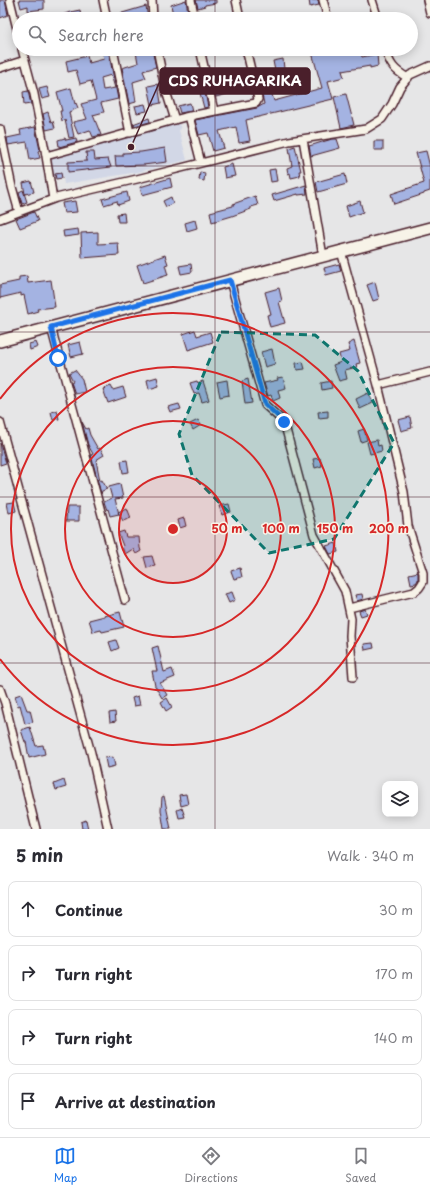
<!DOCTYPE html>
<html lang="en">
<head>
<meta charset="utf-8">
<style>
  body { margin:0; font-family:"Playpen Sans",sans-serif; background:#f2f2f3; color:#2b2b33 }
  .controls { position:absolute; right:12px; bottom:12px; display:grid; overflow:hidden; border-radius:8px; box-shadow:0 2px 10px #0003 }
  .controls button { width:36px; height:36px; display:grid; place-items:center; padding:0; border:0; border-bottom:1px solid #e1e1e2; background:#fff; color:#2b2b33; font:20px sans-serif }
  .stop { position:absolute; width:12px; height:12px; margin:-9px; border:3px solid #1a73e8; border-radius:50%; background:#fff }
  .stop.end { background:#1a73e8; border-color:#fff; box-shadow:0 1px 4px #0008 }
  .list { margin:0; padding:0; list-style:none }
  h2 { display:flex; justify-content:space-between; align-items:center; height:52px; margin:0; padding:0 16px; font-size:17px }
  h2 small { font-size:13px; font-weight:400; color:#7c7c81 }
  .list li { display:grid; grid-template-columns:26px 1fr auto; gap:12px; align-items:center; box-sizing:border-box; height:56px; margin:0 8px 8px; padding:0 8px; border:1px solid #e1e1e2; border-radius:8px }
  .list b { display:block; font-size:15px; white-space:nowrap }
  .list em { font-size:13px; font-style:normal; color:#7c7c81 }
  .icon { flex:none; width:22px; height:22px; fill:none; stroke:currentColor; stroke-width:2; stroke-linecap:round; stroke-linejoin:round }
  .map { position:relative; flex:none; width:430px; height:829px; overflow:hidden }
  .search { position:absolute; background:#fff; box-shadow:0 2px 10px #0003; left:12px; right:12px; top:12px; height:44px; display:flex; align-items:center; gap:10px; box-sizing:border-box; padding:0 14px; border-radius:22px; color:#7c7c81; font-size:15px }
  .sheet { height:308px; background:#fff }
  nav { display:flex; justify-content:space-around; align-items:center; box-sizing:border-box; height:56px; border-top:1px solid #e1e1e2; background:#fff; font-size:11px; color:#7c7c81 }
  nav a { display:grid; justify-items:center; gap:2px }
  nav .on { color:#1a73e8 }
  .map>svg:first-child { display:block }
  .built { fill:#d2d7e6 }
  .building { fill:#a4b3e2; stroke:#4a1f2b; fill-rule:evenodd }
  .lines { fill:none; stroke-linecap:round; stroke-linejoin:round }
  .street-casing { stroke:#4a1f2b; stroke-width:10 }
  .primary-casing { stroke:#4a1f2b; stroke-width:14 }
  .street { stroke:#f7f3e8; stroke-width:7 }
  .primary { stroke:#f7f3e8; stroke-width:11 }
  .route { stroke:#1a73e8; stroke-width:5 }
  .marked { fill:#0f766e; fill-opacity:0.2; stroke:#0f766e; stroke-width:3; stroke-dasharray:8 5; stroke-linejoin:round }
  .grid { fill:none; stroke:#4a1f2b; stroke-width:1; stroke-opacity:0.55 }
  .ring { fill:none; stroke:#d62828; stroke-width:2 }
  .centre { fill:#d62828; stroke:#f7f3e8; stroke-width:2 }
  .ring-label { font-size:12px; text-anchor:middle; font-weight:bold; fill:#d62828; stroke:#f7f3e8; stroke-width:3; stroke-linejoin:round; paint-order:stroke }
  .leader { fill:none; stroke:#4a1f2b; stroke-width:1.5 }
  .callout-dot { fill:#4a1f2b; stroke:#f7f3e8; stroke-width:1.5 }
  .callout { fill:#4a1f2b; stroke:#4a1f2b; stroke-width:1.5 }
  .callout-label { font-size:14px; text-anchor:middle; font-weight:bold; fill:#fff }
</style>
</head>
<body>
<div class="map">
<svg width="430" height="829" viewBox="0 0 430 829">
  <rect width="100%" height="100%" fill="#e6e6e7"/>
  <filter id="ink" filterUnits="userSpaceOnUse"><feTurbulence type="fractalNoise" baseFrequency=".025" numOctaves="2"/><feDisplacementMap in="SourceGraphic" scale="8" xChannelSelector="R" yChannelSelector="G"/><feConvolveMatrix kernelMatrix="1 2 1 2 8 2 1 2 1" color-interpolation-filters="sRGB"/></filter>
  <g filter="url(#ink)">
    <!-- built -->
    <path class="built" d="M179 124 181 129 179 130 187 160 138 172 64 184 63 177 51 179 49 155 109 139Z"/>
    <!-- building -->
    <path class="building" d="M0 0H5L8 15 0 18Z
      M19 0H44V9L28 11V6L21 8Z
      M186 0 189 19H182V16L176 18 175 14 173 15 171 5Z
      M196 0H216V3L205 5V6L198 8Z
      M309 0H318L319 5 310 7Z
      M146 6 148 19H112V16Z
      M80 10 81 18 79 19H52L70 12Z
      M102 49H108L118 99 101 103 104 112 93 115 101 135 93 137 90 130 78 134 73 122 87 119 81 104 96 100 91 81 80 84 76 70 68 72 66 61 87 56 89 63 104 59ZM111 75 115 88 103 90 101 78Z
      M147 49H152L156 67 143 71 146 78 133 82 136 102 129 104 122 68 138 63 136 52Z
      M311 49H360L362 57 377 54 378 66 370 68V66L342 71 344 77 328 81 333 99 246 120 250 141 239 143 236 127 219 131 224 148 213 151 208 133 199 135 195 120 257 108 264 104 260 86 262 85 260 75 275 71 273 61 283 59 284 69 287 68 290 84 270 88 274 101 322 88Z
      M219 68 223 88H226L227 94 216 97 210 70Z
      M158 84 161 103 152 105 148 86Z
      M47 87 50 97 42 99 39 89Z
      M71 88 75 104 76 103 78 108 69 112 74 137 69 138 65 120 62 121 60 111H62L57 92Z
      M28 91 31 104 24 105 23 92Z
      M205 92 208 107 204 108 200 93Z
      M346 94 354 125 341 128 334 97Z
      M190 103 192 111 180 113 178 106Z
      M145 104 147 111 137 113 135 106Z
      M48 112 51 122 53 121 55 128 46 130 43 114Z
      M149 118 150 122 134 126 133 124Z
      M35 127 40 150 38 151 40 158 30 160 27 142 8 145 7 138 21 135 20 130Z
      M65 138 66 140 76 138 77 142 59 147 58 140Z
      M332 139H337L340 148 311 156 309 146Z
      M374 141H383V150H374Z
      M295 146 301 171H299L300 176 291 178 290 173 288 174 287 168 292 166 289 148Z
      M165 148 167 162 143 165 116 166 115 156H123V153L141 152Z
      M426 151 430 167V191L424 193V194L394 204 391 194 424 183 416 153Z
      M86 152H94L95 160 108 159 111 167 68 172V162L87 161Z
      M232 164 235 176 225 178 223 167Z
      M275 169 277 181 271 182 269 170Z
      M200 172 205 173 204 181 199 180Z
      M61 173 62 178 56 179 55 174Z
      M345 174 347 184 318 192 316 182Z
      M170 178 172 187 142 195 140 187Z
      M31 181 34 192 25 194 23 183Z
      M306 185 307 194 298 195V194L274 201 272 195Z
      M23 190 27 202 22 204 19 192Z
      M127 192 129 201 118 205 117 201 104 205 102 199Z
      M255 196 258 205 251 207V209L232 216 212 222 210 212 233 206V204Z
      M171 197 173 203 166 207 163 201Z
      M75 201 77 212 64 213 62 203Z
      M360 201 363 212 349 217 346 206Z
      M34 212 38 221 20 228 16 219Z
      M124 213 125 222H118L117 214Z
      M195 220 197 228 187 231 185 223Z
      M78 229 79 235 64 237 63 231Z
      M98 232V244L118 243 119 255 82 258 81 233Z
      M165 255 168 264 165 265 168 275 143 283 137 265Z
      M191 264 192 272 181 274 179 266Z
      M339 264 341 271 326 275 324 268Z
      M27 276 28 283 51 280 55 307 37 309 38 311 28 314 24 295 21 296V293L0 298V285L19 281V277Z
      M375 282 379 299 373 301 367 285Z
      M279 288 282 301 279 302 285 323 270 327 267 315 271 314 265 292Z
      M195 330 197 336 210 332 213 342 188 350 183 334Z
      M354 341 360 363 356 364 357 367 345 370 347 379 339 381 333 365 341 362 339 354 350 351 348 344Z
      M36 342 38 347 30 350 29 344Z
      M80 342 83 354 71 357 68 345Z
      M272 349 275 364 265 367 261 352Z
      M303 362 305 369 297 370 296 363Z
      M75 370 82 379 85 392 75 394 71 382 73 381 69 373Z
      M157 377 159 386 149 389 147 380Z
      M283 377 286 388 278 390 280 398 273 401 271 395 268 396 264 383 278 380 277 378Z
      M248 379 252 403 245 404 242 381Z
      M227 380 229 395 220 397 217 382Z
      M197 381 198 383 203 381 209 400 202 402 199 393 194 394 190 383Z
      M331 381 332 388 322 390 321 383Z
      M111 386 113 390 123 387 126 397 108 403 103 389Z
      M368 393 373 403 360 409 356 399Z
      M179 404 181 409 170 412 168 407Z
      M57 410 59 419 53 420 51 412Z
      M328 411V417L319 418 318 412Z
      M410 417 412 428 401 431 398 420Z
      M198 420 201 425 193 430 190 424Z
      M82 422 86 429 88 428 90 435 98 449 100 448 104 455 96 460 100 481 102 480 107 489 102 491 101 494 91 455 93 454 88 445Z
      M364 429 367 440 361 442 358 431Z
      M377 440 378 446 381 445 382 451 370 454 367 442Z
      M0 443 6 463 0 465Z
      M320 458 322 466 315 468 313 459Z
      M127 460 129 472 123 473 121 461Z
      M120 484 123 498 115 499 119 514 110 516 108 509 107 510 104 502 112 498 109 487Z
      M14 502 16 511 9 513 7 503Z
      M229 504 231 512 222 515 219 506Z
      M67 507H79V521H66Z
      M127 508 131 518 123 521 118 512Z
      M184 518 186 526 180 528 178 520Z
      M124 531 126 537H139L140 548 141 551 136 554 133 549 125 554 122 547 123 546 118 533Z
      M336 543 338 552 330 554 326 546Z
      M152 556 155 566 147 568 144 557Z
      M240 568 242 577 234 579 231 571Z
      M418 572V580L416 583 411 584 409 574Z
      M232 592 235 600 229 603 225 594Z
      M362 594 363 599 357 601 355 595Z
      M365 609 367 614 361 616 359 611Z
      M120 612 124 627 102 632 101 630 93 632 89 620Z
      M116 640 119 648 112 651 109 642Z
      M373 643 374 648 365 650 364 644Z
      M158 646 164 672 172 669 175 677 160 683 167 695 162 698 155 686 152 671H157L152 648Z
      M21 694 27 710H30L33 722 25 724 20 705 18 706 15 696Z
      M138 696 140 705 134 706 132 698Z
      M167 698 172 707 166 711 161 702Z
      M115 712 116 721 110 722 109 713Z
      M30 727 36 746 43 745 45 754 29 758 26 742H25L21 730Z
      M113 757 115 766 107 768 105 758Z
      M64 780 66 787 56 790 54 784Z
      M186 794 188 804 181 806 179 795Z
      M164 796 171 829H164L161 810 162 797Z
      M182 808 185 817 179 818 177 810Z
      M86 820 88 829H82L81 822Z"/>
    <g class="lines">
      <!-- street casing -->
      <g class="street-casing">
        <path id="street" d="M10 0 19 37
          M103 0 107 19
          M152 0 153 19
          M191 0 195 19
          M236 0 240 19
          M323 0 328 19
          M372 0 378 19
          M427 0 430 13
          M22 49 34 94 45 150 53 199
          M113 49 130 133
          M157 49 165 88 175 120
          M200 49 214 111
          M385 49C390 65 394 70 408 78
          M0 68 25 60
          M189 116 201 163
          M0 129 12 187 19 212
          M303 139 323 256
          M46 156 185 117 256 103 258 99 246 49
          M0 219 56 198 137 179 289 141 366 129 382 119 392 104 400 87 410 75 430 66
          M341 251 378 385 404 492 408 526 423 573V582L419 588 414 592 349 608
          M230 281 265 405 284 422 314 535 345 591 351 619 350 636 353 677
          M51 327 125 600
          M378 385 430 372
          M0 422 91 753 108 829
          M0 689 5 703 36 829"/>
      </g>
      <!-- primary casing -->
      <g class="primary-casing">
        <path id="primary" d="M0 341 430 228"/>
      </g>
      <!-- street -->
      <use href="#street" class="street"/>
      <!-- primary -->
      <use href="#primary" class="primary"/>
    </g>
  </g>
  <g class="lines" filter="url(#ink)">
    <!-- route -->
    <path class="route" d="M58 358 51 327 230 280 265 404 284 422"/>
  </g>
  <!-- marked area -->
  <path class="marked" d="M221 332 315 335 358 371 394 443 334 539 269 553 192 475 179 434Z"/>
  <!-- grid -->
  <path class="grid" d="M215 0V19M215 49V829M0 166H430M0 332H430M0 497H430M0 663H430"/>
  <!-- distance rings -->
  <circle cx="173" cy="529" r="54" fill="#d62828" fill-opacity=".12"/>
  <g class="ring">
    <circle cx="173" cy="529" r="54"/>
    <circle cx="173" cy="529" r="108"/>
    <circle cx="173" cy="529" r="162"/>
    <path d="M0 399A216 216 0 1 1 0 659"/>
  </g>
  <circle cx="173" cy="529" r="6" class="centre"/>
  <g class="ring-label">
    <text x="227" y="533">50 m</text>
    <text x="281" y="533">100 m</text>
    <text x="335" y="533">150 m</text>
    <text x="389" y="533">200 m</text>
  </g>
  <!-- callouts -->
  <path class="leader" d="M131 147L160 81"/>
  <circle class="callout-dot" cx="131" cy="147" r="4"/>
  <rect class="callout" x="160" y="68" width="150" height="26" rx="4"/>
  <g class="callout-label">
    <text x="235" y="86">CDS RUHAGARIKA</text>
  </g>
</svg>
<div class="controls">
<button><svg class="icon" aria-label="layers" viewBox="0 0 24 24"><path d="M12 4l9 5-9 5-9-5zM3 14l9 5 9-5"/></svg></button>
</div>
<div class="stop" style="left:58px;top:358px"></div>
<div class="stop end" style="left:284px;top:422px"></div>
<div class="search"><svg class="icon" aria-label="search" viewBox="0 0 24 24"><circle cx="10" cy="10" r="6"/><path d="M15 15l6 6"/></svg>Search here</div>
</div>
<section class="sheet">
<h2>5 min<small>Walk · 340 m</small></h2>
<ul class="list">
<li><svg class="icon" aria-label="ahead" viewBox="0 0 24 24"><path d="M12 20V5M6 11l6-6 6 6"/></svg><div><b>Continue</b></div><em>30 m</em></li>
<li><svg class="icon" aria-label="right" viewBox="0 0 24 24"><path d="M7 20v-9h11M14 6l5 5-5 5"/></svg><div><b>Turn right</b></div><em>170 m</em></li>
<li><svg class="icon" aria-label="right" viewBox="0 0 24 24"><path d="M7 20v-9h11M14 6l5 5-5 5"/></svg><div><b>Turn right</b></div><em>140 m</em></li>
<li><svg class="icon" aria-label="arrive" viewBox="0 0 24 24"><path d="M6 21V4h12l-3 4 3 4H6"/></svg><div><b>Arrive at destination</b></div></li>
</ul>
</section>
<nav>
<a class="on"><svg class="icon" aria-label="map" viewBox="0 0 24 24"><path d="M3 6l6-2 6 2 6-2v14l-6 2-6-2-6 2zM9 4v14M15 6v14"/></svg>Map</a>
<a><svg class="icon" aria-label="directions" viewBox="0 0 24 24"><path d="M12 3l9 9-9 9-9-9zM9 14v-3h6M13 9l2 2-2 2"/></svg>Directions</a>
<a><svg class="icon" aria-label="saved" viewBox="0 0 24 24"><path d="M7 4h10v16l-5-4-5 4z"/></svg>Saved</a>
</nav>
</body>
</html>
